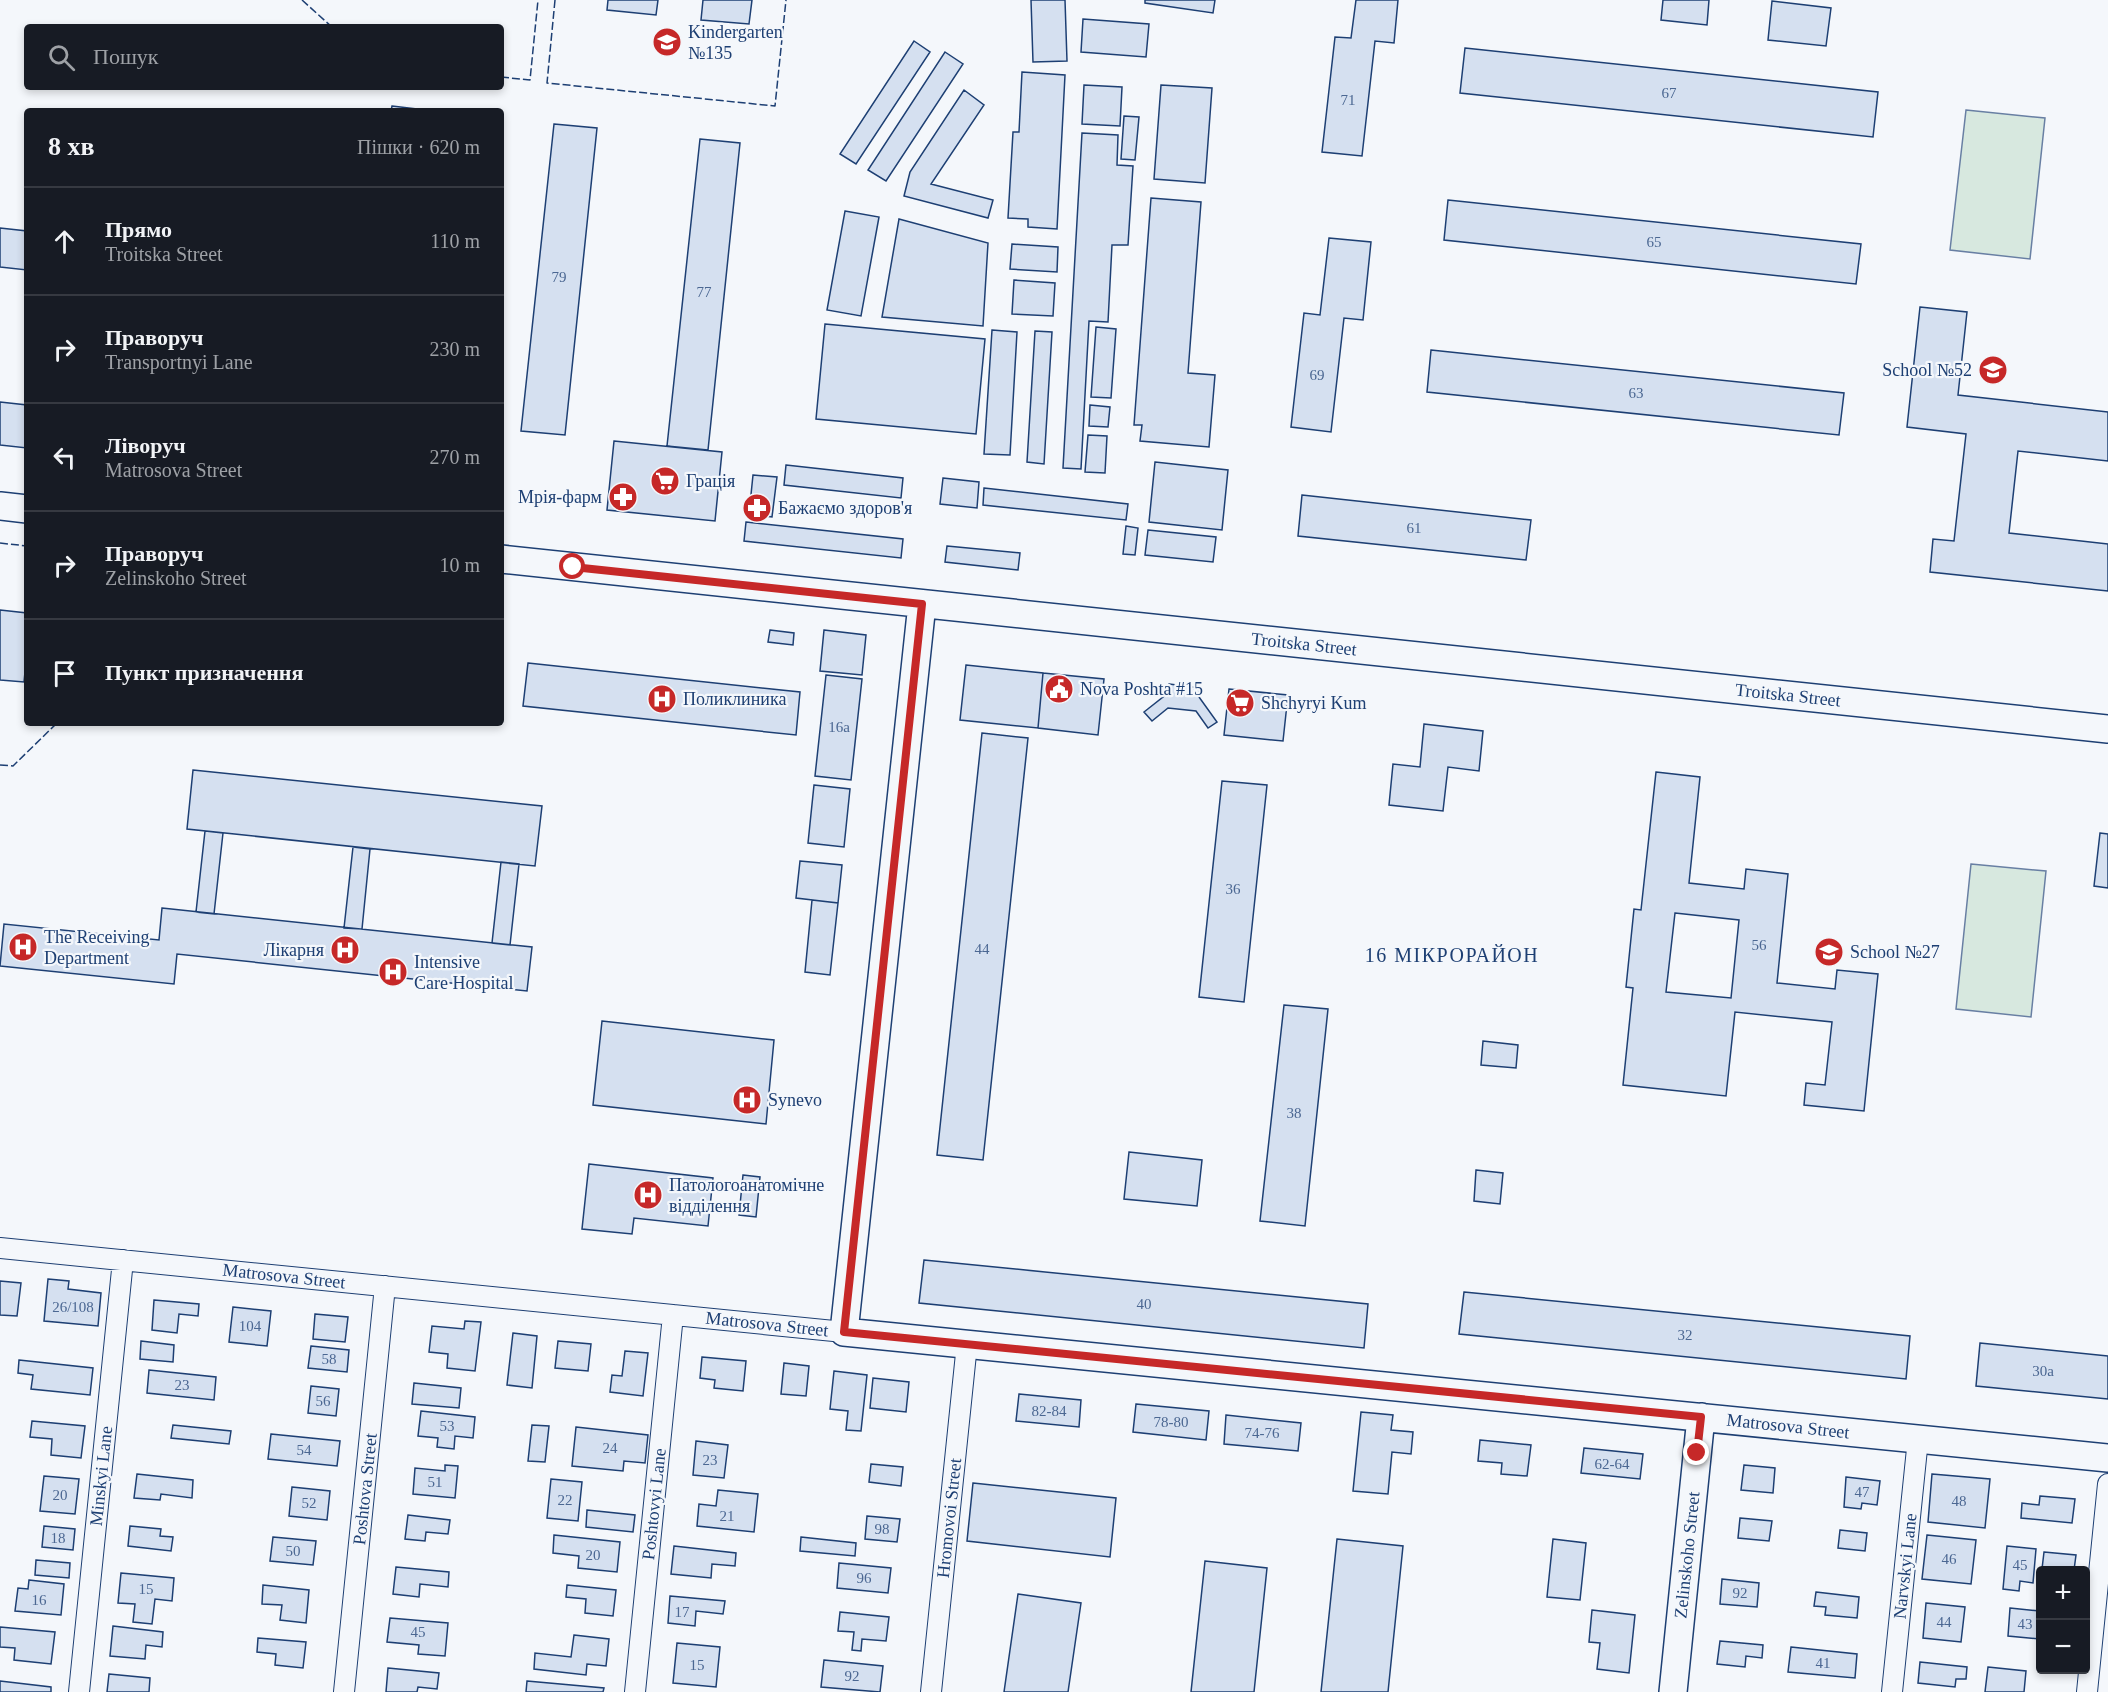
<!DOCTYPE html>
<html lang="uk">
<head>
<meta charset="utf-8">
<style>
  body { margin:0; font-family:"Times New Roman",serif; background:#20242c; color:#f1f3f6 }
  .controls { position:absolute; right:18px; bottom:18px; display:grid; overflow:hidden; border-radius:6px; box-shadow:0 3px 9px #0003 }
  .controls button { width:54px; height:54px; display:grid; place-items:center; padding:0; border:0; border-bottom:2px solid #363941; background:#171b24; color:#f1f3f6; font:30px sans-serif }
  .stop { position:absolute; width:18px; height:18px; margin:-14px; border:4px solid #c62828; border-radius:50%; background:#fff }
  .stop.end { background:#c62828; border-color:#fff; box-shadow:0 2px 6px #0008 }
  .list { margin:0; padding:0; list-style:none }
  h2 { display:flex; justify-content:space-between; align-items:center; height:78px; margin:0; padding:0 24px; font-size:26px }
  h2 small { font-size:20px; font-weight:400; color:#9ea1a6 }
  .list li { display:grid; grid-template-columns:39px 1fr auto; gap:18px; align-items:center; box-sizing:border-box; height:108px; padding:0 24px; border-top:2px solid #363941 }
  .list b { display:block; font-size:22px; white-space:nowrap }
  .list p { margin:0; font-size:20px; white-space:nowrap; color:#9ea1a6 }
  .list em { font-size:20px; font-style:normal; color:#9ea1a6 }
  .icon { flex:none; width:33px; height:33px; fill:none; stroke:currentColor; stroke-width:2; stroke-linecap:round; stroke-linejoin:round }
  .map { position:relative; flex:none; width:2108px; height:1692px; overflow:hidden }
  .search { position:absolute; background:#171b24; box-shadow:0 3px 9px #0003; left:24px; top:24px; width:480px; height:66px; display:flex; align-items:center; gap:15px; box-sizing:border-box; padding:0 21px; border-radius:6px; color:#9ea1a6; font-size:22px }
  .panel { position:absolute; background:#171b24; box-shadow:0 3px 9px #0003; left:24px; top:108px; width:480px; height:618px; border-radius:6px }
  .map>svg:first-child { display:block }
  .green { fill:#d7e8df; stroke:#687fa3; stroke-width:1.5 }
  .building { fill:#d5e0f0; stroke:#1d3f73; stroke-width:1.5; fill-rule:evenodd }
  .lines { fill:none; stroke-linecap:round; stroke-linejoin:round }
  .street-casing { stroke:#1d3f73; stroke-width:22 }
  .secondary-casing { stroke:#1d3f73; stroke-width:30 }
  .street { stroke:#f4f7fb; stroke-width:20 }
  .secondary { stroke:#f4f7fb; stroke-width:27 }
  .fence { stroke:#1d3f73; stroke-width:1.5; stroke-dasharray:8 3; stroke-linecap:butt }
  .route { stroke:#c62828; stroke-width:8 }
  .labels { text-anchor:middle; stroke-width:4.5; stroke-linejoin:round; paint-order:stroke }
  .number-label { font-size:15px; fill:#4b6792 }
  .poi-label { font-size:18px; fill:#1d3f73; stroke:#f4f7fb; text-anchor:start }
  .street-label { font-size:18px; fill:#1d3f73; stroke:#f4f7fb }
  .neighbourhood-label { font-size:20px; letter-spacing:1.5px; fill:#1d3f73; stroke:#f4f7fb }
</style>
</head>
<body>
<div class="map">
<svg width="2108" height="1692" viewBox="0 0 2108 1692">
  <rect width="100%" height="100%" fill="#f4f7fb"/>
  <!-- green -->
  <path class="green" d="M1966 110 2045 118 2030 259 1950 250Z
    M1971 864 2046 871 2031 1017 1956 1009Z"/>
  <!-- building -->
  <path class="building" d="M608 0H658L656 15 607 10Z
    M703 0H752L749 24 701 20Z
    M1031 0H1065L1067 61 1033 62Z
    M1145 0H1215L1213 13 1145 3Z
    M1356 0H1398L1394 43 1375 41 1362 156 1322 152 1335 37 1351 38Z
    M1663 0H1709L1707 25 1661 20Z
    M1772 1 1831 8 1826 46 1768 40Z
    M1083 19 1149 24 1146 57 1081 52Z
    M914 41 930 52 856 164 840 154Z
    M1465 48 1878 92 1873 137 1460 93Z
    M945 52 963 64 886 181 868 170Z
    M1022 72 1065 75 1057 229 1028 227V219L1008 218 1013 132H1019Z
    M1084 85 1122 87 1120 126 1082 124Z
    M1161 85 1212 88 1205 183 1154 179Z
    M964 90 984 105 931 184 993 200 988 218 904 196 910 172Z
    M392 106 434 111H391Z
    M1124 116 1139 117 1135 160 1121 159Z
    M554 124 597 128 565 435 521 431Z
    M1082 133 1118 135 1117 165 1133 166 1128 245H1112L1108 322 1089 321 1081 469 1063 468Z
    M700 139 740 143 708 450 667 446Z
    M1151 198 1201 202 1188 373 1215 375 1209 447 1140 441 1142 425H1134Z
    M1448 200 1861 244 1856 284 1444 240Z
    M845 211 879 217 861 316 827 310Z
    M899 219 988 243 983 326 882 317Z
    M0 228 27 231V270L0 267Z
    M1329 238 1371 242 1363 320 1344 318 1331 432 1291 427 1304 313 1320 315Z
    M1012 244 1058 247 1057 272 1010 269Z
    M1014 280 1055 283 1053 316 1012 314Z
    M1920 307 1967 312 1958 395 2108 412V461L2018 451 2009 533 2108 544V591L1930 572 1933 539 1954 541 1966 434 1907 427Z
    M825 324 985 339 976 434 816 419Z
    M1096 327 1116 329 1111 398 1091 397Z
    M992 330 1017 332 1010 455 984 454Z
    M1035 331 1052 332 1044 464 1027 462Z
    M1431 350 1844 393 1839 435 1427 392Z
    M0 402 27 405V448L0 445Z
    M1090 405 1110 407 1108 427 1089 426Z
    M1088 435 1107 436 1105 473 1085 472Z
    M614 441 722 452 715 521 607 510Z
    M1155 462 1228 470 1222 530 1149 522Z
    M786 465 903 478 901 498 784 485Z
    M753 475 777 477 772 517 749 514Z
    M943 478 979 482 977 508 940 504Z
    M984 488 1128 504 1126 520 983 505Z
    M1302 495 1531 520 1526 560 1298 536Z
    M746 522 903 539 901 558 744 541Z
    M1126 526 1138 528 1135 555 1123 554Z
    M1148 530 1216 537 1213 562 1145 555Z
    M947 546 1020 553 1018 570 945 562Z
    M0 610 27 613V652L24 682 0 680Z
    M770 630 794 633 793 645 768 642Z
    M824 630 866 635 862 675 820 671Z
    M528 663 800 692 796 735 523 706Z
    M966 665 1043 673 1038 728 960 720Z
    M1043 673 1104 679 1098 735 1038 728Z
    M826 675 862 679 851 780 815 776Z
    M1169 684 1200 688 1199 697 1217 722 1208 728 1196 711 1168 708 1152 721 1144 712 1168 693Z
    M1229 689 1288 695 1283 741 1224 735Z
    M1424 724 1483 731 1479 771 1448 767 1443 811 1389 805 1393 764 1420 767Z
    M982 733 1028 738 983 1160 937 1155Z
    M193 770 542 806 535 866 187 829Z
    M1656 772 1700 777 1689 883 1744 889 1746 869 1788 874 1777 983 1835 989 1837 970 1878 974 1864 1111 1804 1105 1806 1083 1825 1085 1832 1022 1735 1012 1726 1096 1623 1085 1633 988 1626 987 1634 909 1641 910ZM1675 913 1739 920 1731 998 1666 992Z
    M1222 781 1267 785 1244 1002 1199 997Z
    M814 785 850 789 844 847 808 843Z
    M205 831 223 833 214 914 196 912Z
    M2100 833 2108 834V888L2094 886Z
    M353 847 370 849 362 929 344 928Z
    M800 861 842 865 838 903 796 898Z
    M501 862 519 864 510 945 492 943Z
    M812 900 838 903 830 975 805 972Z
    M162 908 532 947 527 991 177 954 174 984 0 966 4 924 159 940Z
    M1284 1005 1328 1009 1305 1226 1260 1221Z
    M602 1021 774 1040 766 1124 593 1105Z
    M1483 1041 1518 1045 1516 1068 1481 1065Z
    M1129 1152 1202 1160 1197 1206 1124 1199Z
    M589 1164 713 1178 708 1226 634 1218 632 1234 582 1229Z
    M1476 1170 1503 1173 1500 1204 1474 1201Z
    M743 1175 760 1177 756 1217 739 1215Z
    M924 1260 1368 1304 1364 1348 919 1303Z
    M48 1279 69 1281 68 1289 101 1293 98 1326 44 1321Z
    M0 1281 21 1283 17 1316 0 1315Z
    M1464 1292 1910 1336 1906 1379 1459 1334Z
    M154 1300 199 1304 198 1316 179 1314 177 1333 152 1330Z
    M233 1307 271 1311 267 1346 229 1342Z
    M315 1314 348 1317 345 1342 313 1339Z
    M465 1321 481 1322 475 1371 447 1368 448 1354 429 1352 432 1326 464 1329Z
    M513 1333 537 1336 532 1388 507 1385Z
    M141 1341 174 1345 173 1362 140 1359Z
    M558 1341 591 1344 588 1371 555 1368Z
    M1980 1343 2108 1356V1399L1976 1386Z
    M311 1346 349 1350 347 1372 308 1368Z
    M625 1351 648 1353 643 1396 610 1392 612 1375 622 1376Z
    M702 1357 746 1361 743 1391 714 1388 715 1380 700 1378Z
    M19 1360 93 1368 90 1395 31 1389 33 1375 18 1373Z
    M784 1363 809 1366 806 1396 781 1394Z
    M149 1370 216 1377 214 1400 147 1393Z
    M834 1371 867 1375 861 1431 846 1430 848 1411 830 1409Z
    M873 1378 909 1382 906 1412 870 1408Z
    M414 1383 461 1388 459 1408 412 1404Z
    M311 1386 339 1389 336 1416 308 1413Z
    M1019 1394 1081 1400 1079 1427 1016 1421Z
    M1136 1404 1209 1411 1206 1440 1133 1432Z
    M421 1411 475 1417 473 1438 455 1436 454 1449 437 1447 438 1438 418 1436Z
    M1361 1412 1393 1415 1391 1430 1413 1432 1411 1454 1392 1452 1388 1494 1353 1491Z
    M1226 1415 1301 1423 1298 1451 1224 1444Z
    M32 1421 85 1426 81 1458 51 1455 52 1439 30 1437Z
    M173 1425 231 1431 229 1444 171 1438Z
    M532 1425 549 1426 545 1462 528 1461Z
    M576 1427 648 1435 645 1463 624 1461 623 1471 572 1466Z
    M271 1434 340 1441 337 1466 268 1459Z
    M1480 1440 1531 1445 1527 1476 1501 1474 1502 1463 1478 1461Z
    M696 1441 728 1445 724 1478 693 1475Z
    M1584 1448 1643 1454 1640 1479 1581 1473Z
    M871 1464 903 1467 901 1486 869 1482Z
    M445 1465 458 1466 455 1498 413 1494 415 1468 445 1471Z
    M1744 1465 1775 1468 1773 1493 1741 1490Z
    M137 1474 193 1480 192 1498 161 1494 160 1500 134 1498Z
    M1932 1474 1990 1479 1985 1528 1928 1522Z
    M44 1476 79 1479 75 1514 40 1511Z
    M1846 1477 1880 1481 1877 1505 1862 1503 1861 1509 1844 1507Z
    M551 1479 582 1482 578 1521 547 1518Z
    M973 1483 1116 1498 1110 1557 967 1541Z
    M292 1487 330 1491 327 1520 289 1516Z
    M718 1490 758 1494 754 1532 697 1526 699 1504 716 1506Z
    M2040 1496 2075 1499 2072 1523 2021 1518 2022 1503 2039 1505Z
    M587 1510 635 1515 633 1532 586 1527Z
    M408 1515 450 1520 448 1534 426 1532 425 1541 405 1539Z
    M867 1516 900 1519 897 1542 865 1539Z
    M1740 1518 1772 1521 1769 1541 1738 1538Z
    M44 1526 75 1529 73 1550 42 1547Z
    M130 1526 161 1529 160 1536 173 1537 171 1551 128 1546Z
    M1840 1530 1867 1533 1865 1551 1838 1548Z
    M554 1535 620 1542 617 1572 578 1568 579 1556 553 1553Z
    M1927 1535 1976 1540 1971 1584 1922 1579Z
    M273 1537 316 1541 313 1565 270 1561Z
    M801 1537 856 1543 855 1556 800 1551Z
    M1337 1539 1403 1546 1388 1692H1321Z
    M1553 1539 1586 1543 1580 1600 1547 1597Z
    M674 1546 736 1553 735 1566 712 1564 711 1578 671 1574Z
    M2007 1546 2036 1549 2033 1583 2020 1581 2019 1591 2003 1589Z
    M2044 1552 2076 1555 2074 1570 2042 1569Z
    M36 1560 70 1563 69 1578 35 1575Z
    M1205 1561 1267 1568 1254 1692H1191Z
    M839 1563 891 1568 888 1593 837 1588Z
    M396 1567 449 1572 448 1587 420 1584 419 1597 393 1594Z
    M121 1573 174 1578 172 1601 155 1599 152 1624 133 1622 135 1604 118 1603Z
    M1722 1579 1759 1583 1757 1607 1720 1604Z
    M29 1580 64 1584 61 1615 15 1611 18 1588 28 1589Z
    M263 1585 309 1590 306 1623 280 1620 282 1605 262 1604Z
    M567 1585 616 1590 613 1616 585 1613 586 1599 566 1597Z
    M1816 1592 1859 1597 1857 1618 1825 1615 1826 1607 1814 1606Z
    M1018 1594 1081 1603 1068 1692H1004Z
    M670 1596 725 1601 723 1614 696 1611 695 1626 668 1623Z
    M1926 1603 1965 1607 1961 1642 1923 1638Z
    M2010 1608 2040 1611V1639L2008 1636Z
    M1592 1610 1635 1615 1629 1673 1597 1669 1600 1643 1589 1642Z
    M840 1612 889 1617 886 1641 862 1639 861 1651 852 1650 854 1632 838 1631Z
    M390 1618 448 1623 445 1656 418 1654 419 1645 387 1642Z
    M113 1626 163 1632 162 1647 146 1645 145 1659 110 1656Z
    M0 1627 55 1632 51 1664 14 1660 15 1648 0 1647Z
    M574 1635 609 1639 606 1666 587 1664 586 1675 534 1669 535 1653 571 1657Z
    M258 1638 306 1642 303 1668 275 1665 276 1654 257 1652Z
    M1720 1641 1763 1645 1762 1658 1746 1656 1745 1667 1717 1664Z
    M677 1643 720 1647 716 1687 673 1683Z
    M1791 1647 1857 1654 1855 1678 1788 1672Z
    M824 1660 883 1666 880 1692 821 1687Z
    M1920 1662 1967 1667 1966 1679H1956L1955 1687 1918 1683Z
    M1988 1667 2026 1671 2024 1692H1985Z
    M388 1668 439 1673 437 1689 418 1687 417 1692H386Z
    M109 1674 150 1678 149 1692H107Z
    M0 1681 51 1687V1692H0Z
    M527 1681 604 1688 603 1692H526Z"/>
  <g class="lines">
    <!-- street casing -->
    <g class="street-casing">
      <path id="street" d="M0 1248 844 1332
        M79 1692 123 1260
        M344 1692 385 1286
        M635 1692 673 1315
        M931 1692 967 1344
        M1892 1692 1918 1439
        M2087 1692 2108 1484"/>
    </g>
    <!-- secondary casing -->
    <g class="secondary-casing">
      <path id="secondary" d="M0 506 27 509
        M501 559 2108 729
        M922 604 844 1332 2108 1458
        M1673 1692 1701 1417"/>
    </g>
    <!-- street -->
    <use href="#street" class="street"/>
    <!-- secondary -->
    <use href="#secondary" class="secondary"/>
    <!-- fence -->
    <path class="fence" d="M302 0 332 27
      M555 0 547 83 775 106 786 0
      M501 77 530 80 538 0
      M0 543 27 546
      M0 765 13 766 57 723"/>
  </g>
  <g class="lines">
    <!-- route -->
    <path class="route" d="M573 567 922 604 844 1332 1701 1417 1697 1453"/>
  </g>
  <!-- icons -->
  <defs>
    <g id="school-disc" transform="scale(1.5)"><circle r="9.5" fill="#c62828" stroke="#f4f7fb"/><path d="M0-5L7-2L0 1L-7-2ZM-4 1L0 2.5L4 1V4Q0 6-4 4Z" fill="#fff"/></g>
    <g id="supermarket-disc" transform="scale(1.5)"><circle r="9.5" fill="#c62828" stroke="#f4f7fb"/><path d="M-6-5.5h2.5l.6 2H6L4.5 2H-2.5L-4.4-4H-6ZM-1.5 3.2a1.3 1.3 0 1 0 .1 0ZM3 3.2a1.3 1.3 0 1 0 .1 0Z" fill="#fff"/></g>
    <g id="pharmacy-disc" transform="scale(1.5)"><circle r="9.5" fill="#c62828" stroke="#f4f7fb"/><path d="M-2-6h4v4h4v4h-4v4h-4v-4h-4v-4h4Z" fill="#fff"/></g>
    <g id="civic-disc" transform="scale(1.5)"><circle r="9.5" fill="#c62828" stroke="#f4f7fb"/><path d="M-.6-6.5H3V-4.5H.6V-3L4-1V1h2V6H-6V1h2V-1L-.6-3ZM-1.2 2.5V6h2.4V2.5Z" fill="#fff"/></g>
    <g id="hospital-disc" transform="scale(1.5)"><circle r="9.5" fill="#c62828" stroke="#f4f7fb"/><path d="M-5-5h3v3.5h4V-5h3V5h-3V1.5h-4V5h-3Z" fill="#fff"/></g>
  </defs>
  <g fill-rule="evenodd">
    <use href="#school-disc" x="667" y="42"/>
    <use href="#school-disc" x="1993" y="370"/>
    <use href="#supermarket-disc" x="665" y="481"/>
    <use href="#pharmacy-disc" x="623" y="497"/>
    <use href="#pharmacy-disc" x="757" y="508"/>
    <use href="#civic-disc" x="1059" y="689"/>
    <use href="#hospital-disc" x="662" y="699"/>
    <use href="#supermarket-disc" x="1240" y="703"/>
    <use href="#hospital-disc" x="23" y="947"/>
    <use href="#hospital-disc" x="345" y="950"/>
    <use href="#school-disc" x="1829" y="952"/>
    <use href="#hospital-disc" x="393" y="972"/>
    <use href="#hospital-disc" x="747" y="1100"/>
    <use href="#hospital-disc" x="648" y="1195"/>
  </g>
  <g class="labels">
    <!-- number labels -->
    <g class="number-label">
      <text x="1669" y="98">67</text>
      <text x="1348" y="105">71</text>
      <text x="1654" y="247">65</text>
      <text x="559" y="282">79</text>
      <text x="704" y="297">77</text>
      <text x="1317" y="380">69</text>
      <text x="1636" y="398">63</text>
      <text x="1414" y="533">61</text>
      <text x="839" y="732">16а</text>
      <text x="1233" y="894">36</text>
      <text x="1759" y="950">56</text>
      <text x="982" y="954">44</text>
      <text x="1294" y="1118">38</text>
      <text x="1144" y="1309">40</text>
      <text x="73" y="1312">26/108</text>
      <text x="250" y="1331">104</text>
      <text x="1685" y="1340">32</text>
      <text x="329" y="1364">58</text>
      <text x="2043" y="1376">30а</text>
      <text x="182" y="1390">23</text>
      <text x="323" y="1406">56</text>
      <text x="1049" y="1416">82-84</text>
      <text x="1171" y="1427">78-80</text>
      <text x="447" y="1431">53</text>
      <text x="1262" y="1438">74-76</text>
      <text x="610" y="1453">24</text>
      <text x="304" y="1455">54</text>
      <text x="710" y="1465">23</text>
      <text x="1612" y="1469">62-64</text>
      <text x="435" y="1487">51</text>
      <text x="1862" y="1497">47</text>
      <text x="60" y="1500">20</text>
      <text x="565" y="1505">22</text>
      <text x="1959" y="1506">48</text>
      <text x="309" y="1508">52</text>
      <text x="727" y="1521">21</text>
      <text x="882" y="1534">98</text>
      <text x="58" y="1543">18</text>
      <text x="293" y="1556">50</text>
      <text x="593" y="1560">20</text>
      <text x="1949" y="1564">46</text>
      <text x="2020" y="1570">45</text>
      <text x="864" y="1583">96</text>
      <text x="146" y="1594">15</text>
      <text x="1740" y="1598">92</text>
      <text x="39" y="1605">16</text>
      <text x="682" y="1617">17</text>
      <text x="1944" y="1627">44</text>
      <text x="2025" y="1629">43</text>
      <text x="418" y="1637">45</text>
      <text x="1823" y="1668">41</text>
      <text x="697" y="1670">15</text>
      <text x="852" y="1681">92</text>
    </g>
    <!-- poi labels -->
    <g class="poi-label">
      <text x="688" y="38">Kindergarten<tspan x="688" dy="21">№135</tspan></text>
      <text x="1972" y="376" text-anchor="end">School №52</text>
      <text x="686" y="487">Грація</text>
      <text x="602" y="503" text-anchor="end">Мрія-фарм</text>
      <text x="778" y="514">Бажаємо здоров'я</text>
      <text x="1080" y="695">Nova Poshta #15</text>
      <text x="683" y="705">Поликлиника</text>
      <text x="1261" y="709">Shchyryi Kum</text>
      <text x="44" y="943">The Receiving<tspan x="44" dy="21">Department</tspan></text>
      <text x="324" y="956" text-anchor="end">Лікарня</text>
      <text x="1850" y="958">School №27</text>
      <text x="414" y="968">Intensive<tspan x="414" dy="21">Care Hospital</tspan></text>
      <text x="768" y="1106">Synevo</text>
      <text x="669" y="1191">Патологоанатомічне<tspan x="669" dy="21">відділення</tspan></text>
    </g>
    <!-- street labels -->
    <g class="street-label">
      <text transform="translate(1304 644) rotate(6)" y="6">Troitska Street</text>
      <text transform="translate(1788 695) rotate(6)" y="6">Troitska Street</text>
      <text transform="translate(284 1276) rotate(6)" y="6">Matrosova Street</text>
      <text transform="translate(767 1324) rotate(6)" y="6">Matrosova Street</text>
      <text transform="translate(1788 1426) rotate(6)" y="6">Matrosova Street</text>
      <text transform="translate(101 1476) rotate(-84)" y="6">Minskyi Lane</text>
      <text transform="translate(365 1489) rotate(-84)" y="6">Poshtova Street</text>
      <text transform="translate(654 1504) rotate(-84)" y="6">Poshtovyi Lane</text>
      <text transform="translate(949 1518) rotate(-84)" y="6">Hromovoi Street</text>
      <text transform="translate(1687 1555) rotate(-84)" y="6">Zelinskoho Street</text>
      <text transform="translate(1905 1566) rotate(-84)" y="6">Narvskyi Lane</text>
    </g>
    <!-- neighbourhood labels -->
    <g class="neighbourhood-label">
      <text x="1452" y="962">16 МІКРОРАЙОН</text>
    </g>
  </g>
</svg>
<div class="controls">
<button>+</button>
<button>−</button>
</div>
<div class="stop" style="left:573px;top:567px"></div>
<div class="stop end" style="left:1697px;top:1453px"></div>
<div class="search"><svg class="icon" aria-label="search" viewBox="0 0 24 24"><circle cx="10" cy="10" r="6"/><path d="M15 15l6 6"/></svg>Пошук</div>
<section class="panel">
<h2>8 хв<small>Пішки · 620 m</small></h2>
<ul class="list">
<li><svg class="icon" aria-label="ahead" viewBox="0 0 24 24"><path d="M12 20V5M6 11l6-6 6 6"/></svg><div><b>Прямо</b><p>Troitska Street</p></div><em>110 m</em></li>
<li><svg class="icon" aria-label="right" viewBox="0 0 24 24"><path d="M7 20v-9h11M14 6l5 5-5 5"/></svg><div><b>Праворуч</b><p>Transportnyi Lane</p></div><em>230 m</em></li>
<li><svg class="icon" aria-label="left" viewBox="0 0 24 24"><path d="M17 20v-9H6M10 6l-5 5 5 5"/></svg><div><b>Ліворуч</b><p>Matrosova Street</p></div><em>270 m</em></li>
<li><svg class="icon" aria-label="right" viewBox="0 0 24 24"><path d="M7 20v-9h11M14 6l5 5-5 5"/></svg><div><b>Праворуч</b><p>Zelinskoho Street</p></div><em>10 m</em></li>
<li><svg class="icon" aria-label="arrive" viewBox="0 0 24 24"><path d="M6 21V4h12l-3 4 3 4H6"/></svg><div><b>Пункт призначення</b></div></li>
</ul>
</section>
</div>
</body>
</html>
